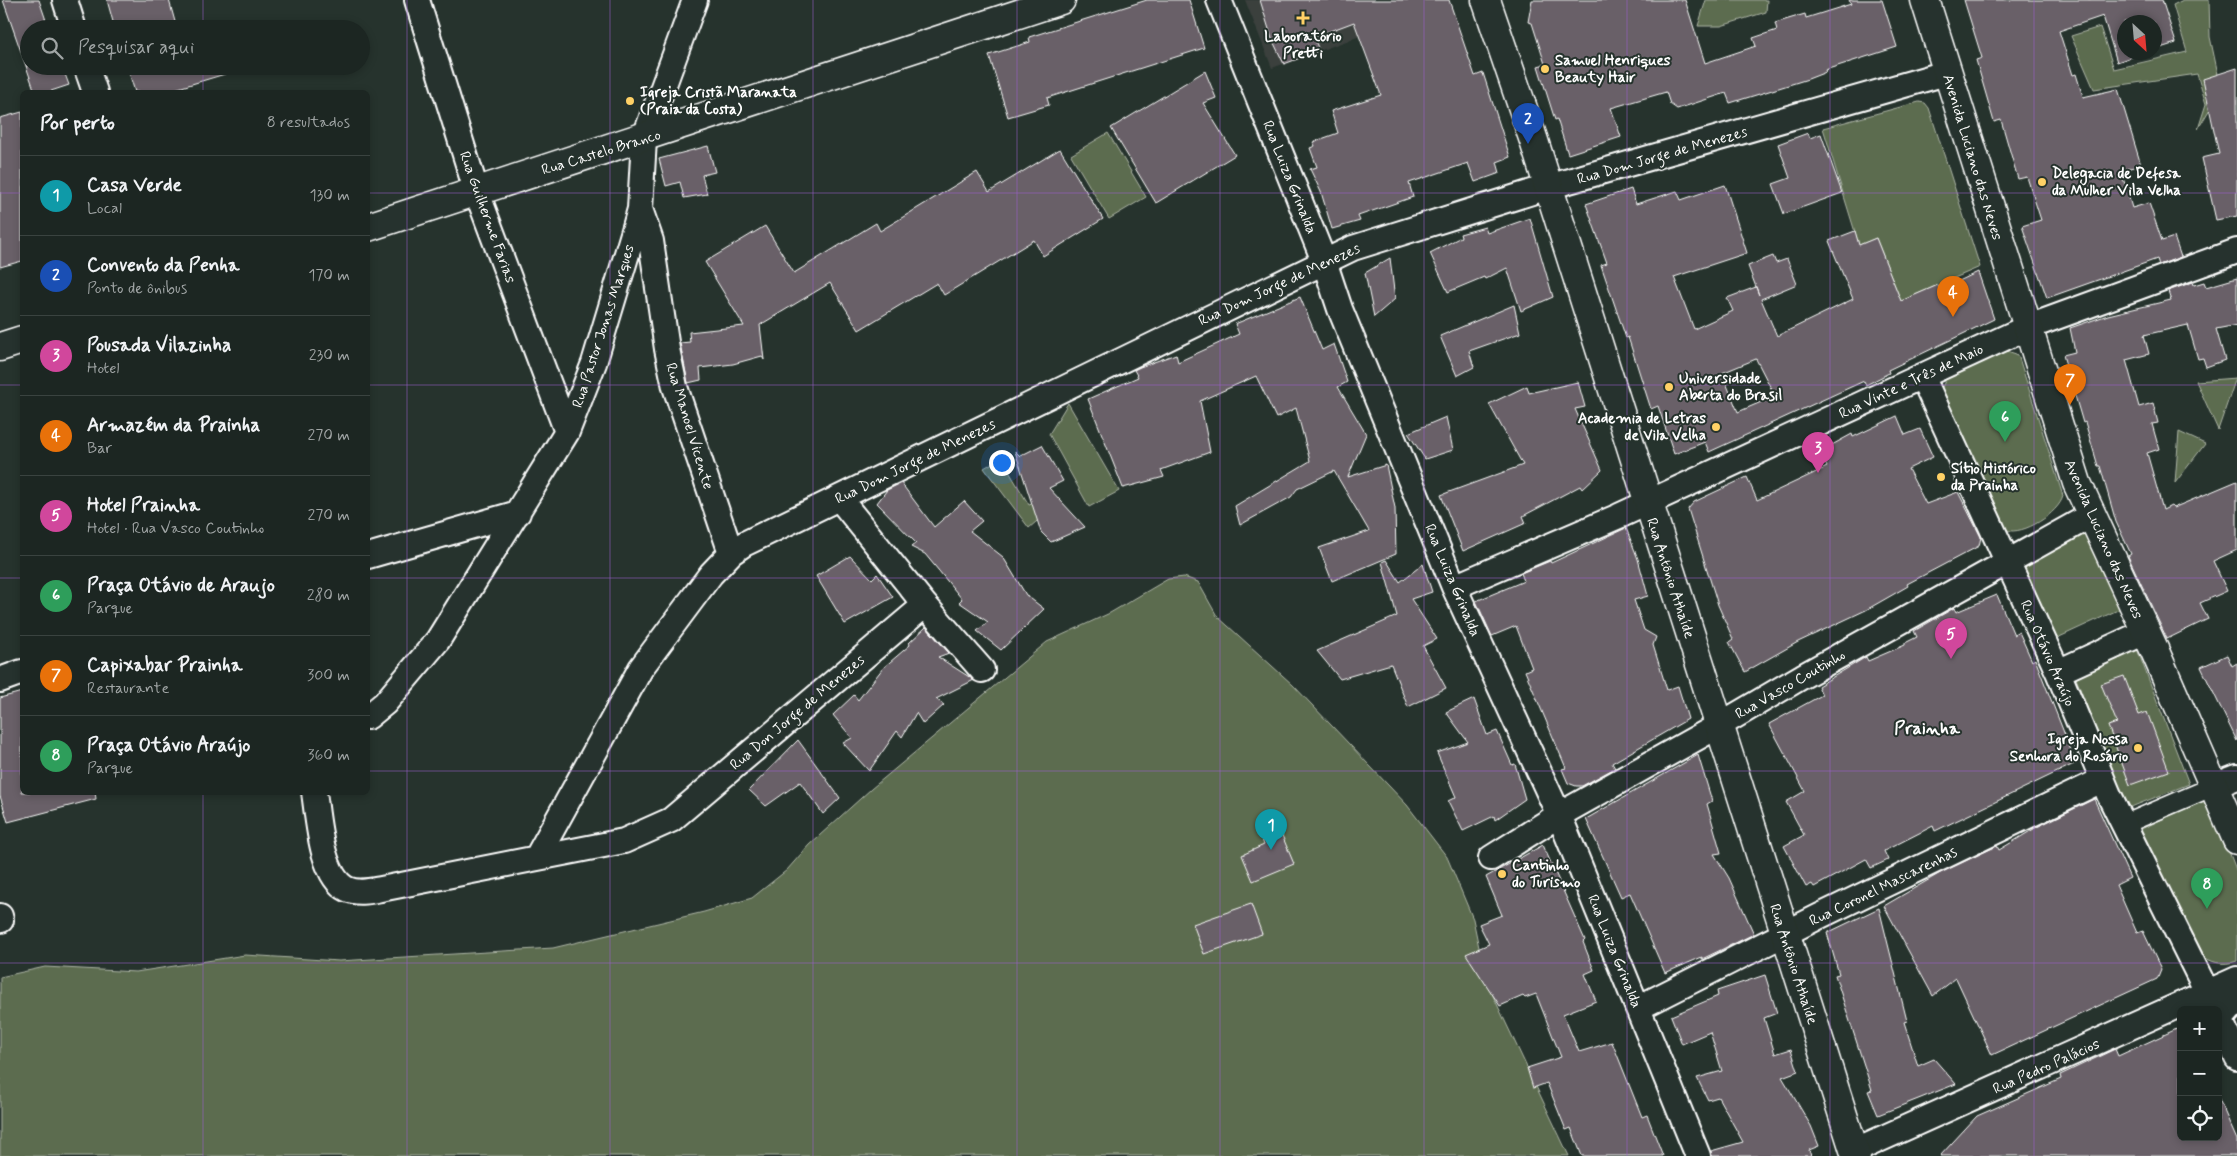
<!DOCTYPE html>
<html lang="pt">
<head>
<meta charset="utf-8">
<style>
  body { margin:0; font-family:Mynerve,sans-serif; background:#252e2a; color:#f1f3f6 }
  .controls { position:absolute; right:15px; bottom:15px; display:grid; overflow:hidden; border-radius:8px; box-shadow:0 2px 8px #0003 }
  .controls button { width:45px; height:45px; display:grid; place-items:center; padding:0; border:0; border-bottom:1px solid #3a4340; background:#1c2622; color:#f1f3f6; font:25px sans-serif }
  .compass { position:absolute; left:2117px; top:15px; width:45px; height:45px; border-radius:50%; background:#1c2622; box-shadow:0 2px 8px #0003; rotate:154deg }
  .you { position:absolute; left:1001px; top:462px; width:18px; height:18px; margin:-12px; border:4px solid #fff; border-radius:50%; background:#1a73e8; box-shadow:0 0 0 8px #1a73e833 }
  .badge { display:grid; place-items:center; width:32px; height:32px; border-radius:50%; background:#ffd166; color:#fff; font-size:16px; font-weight:700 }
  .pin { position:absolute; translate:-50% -41px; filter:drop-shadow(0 1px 2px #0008) }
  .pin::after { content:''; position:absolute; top:26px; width:18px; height:15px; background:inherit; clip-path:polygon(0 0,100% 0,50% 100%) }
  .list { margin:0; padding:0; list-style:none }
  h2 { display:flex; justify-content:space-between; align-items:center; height:65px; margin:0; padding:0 20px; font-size:21px }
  h2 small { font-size:16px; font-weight:400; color:#a0a5a5 }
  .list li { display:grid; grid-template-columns:32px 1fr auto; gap:15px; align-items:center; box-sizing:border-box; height:80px; padding:0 20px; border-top:1px solid #3a4340 }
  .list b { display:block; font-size:19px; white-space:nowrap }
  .list p { margin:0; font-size:16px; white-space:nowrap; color:#a0a5a5 }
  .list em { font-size:16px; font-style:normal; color:#a0a5a5 }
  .icon { flex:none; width:28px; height:28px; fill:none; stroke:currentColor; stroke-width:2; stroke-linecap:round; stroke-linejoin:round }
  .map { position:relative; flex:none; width:2237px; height:1156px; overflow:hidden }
  .search { position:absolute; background:#1c2622; box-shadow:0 2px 8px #0003; left:20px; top:20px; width:350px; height:55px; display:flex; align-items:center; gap:12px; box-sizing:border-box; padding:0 18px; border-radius:28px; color:#a0a5a5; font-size:19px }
  .panel { position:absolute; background:#1c2622; box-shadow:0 2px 8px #0003; left:20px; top:90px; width:350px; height:705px; border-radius:8px }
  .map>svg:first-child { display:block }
  .built { fill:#3a403e }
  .green { fill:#5c6c4f; stroke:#aeb6a7 }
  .building { fill:#696067; stroke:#fff; fill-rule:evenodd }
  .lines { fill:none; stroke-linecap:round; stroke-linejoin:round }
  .pedestrian-casing { stroke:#fff; stroke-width:21 }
  .minor-casing { stroke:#fff; stroke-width:28 }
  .secondary-casing { stroke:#fff; stroke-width:31 }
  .pedestrian { stroke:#26332d; stroke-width:18 }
  .minor { stroke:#26332d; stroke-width:24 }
  .secondary { stroke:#26332d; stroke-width:28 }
  .grid { fill:none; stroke:#9c61cf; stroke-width:1; stroke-opacity:0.55 }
  .poi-dot { fill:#ffd166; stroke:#26332d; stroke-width:2 }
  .labels { text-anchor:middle; stroke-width:4; stroke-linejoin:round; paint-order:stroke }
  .poi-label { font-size:15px; font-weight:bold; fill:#fff; stroke:#26332d; text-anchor:start }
  .street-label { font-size:15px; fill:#fff; stroke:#26332d }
  .quarter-label { font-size:18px; font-weight:bold; fill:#fff; stroke:#26332d }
</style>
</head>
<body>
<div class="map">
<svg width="2237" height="1156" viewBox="0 0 2237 1156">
  <rect width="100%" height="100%" fill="#26332d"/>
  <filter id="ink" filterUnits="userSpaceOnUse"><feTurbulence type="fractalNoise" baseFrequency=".02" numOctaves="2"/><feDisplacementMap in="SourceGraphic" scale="10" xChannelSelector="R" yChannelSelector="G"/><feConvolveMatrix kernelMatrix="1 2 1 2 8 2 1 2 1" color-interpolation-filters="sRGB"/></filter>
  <g filter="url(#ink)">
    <!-- built -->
    <path class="built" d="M1245 0H1347L1360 36 1272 68Z"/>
    <!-- green -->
    <path class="green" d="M1706 0H1767L1766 12 1721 26H1698Z
      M2183 0H2209L2210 37 2219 79 2214 102 2198 129 2206 104 2197 74 2094 89 2071 36 2100 27 2114 69 2187 52 2173 5Z
      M1919 102 1925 103 1929 108 1980 267 1901 301 1876 238 1859 245 1823 128Z
      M1108 133 1146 197 1109 219 1071 155Z
      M2007 351 2016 354 2019 358 2063 496C2059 513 2023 536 2006 530L1941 389 1946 379 1952 376Z
      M2236 378 2218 430 2196 381Z
      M1068 403 1119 491 1089 507 1049 434Z
      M2179 432 2205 444 2175 483Z
      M1001 458 1029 505 1055 496 1059 502 1029 528 984 468Z
      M2084 529 2120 609 2055 639 2019 562Z
      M1184 577 1198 582 1217 616 1293 685 1407 805 1447 857 1473 919 1486 981 1569 1156H0V977L45 967 136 972 245 955 339 961 553 948 704 912 752 898 787 870 809 845 871 789 1047 642 1110 613 1168 579Z
      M2137 649 2189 784 2126 809 2074 673Z
      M2208 798 2237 872V961C2223 966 2210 963 2199 953L2139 830Z"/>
    <!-- building -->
    <path class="building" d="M3 0H39L49 29H29V66H26H62L69 85 48 92H35Z
      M107 0H169L177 29H115Z
      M1147 0H1189L1204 48 1047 98 1049 105 1008 117 989 55 1030 42 1029 37Z
      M1260 0H1449L1475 76 1483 73 1510 157 1497 162 1500 173 1475 182 1468 163 1409 183 1413 197 1358 216 1360 221 1332 229 1321 192 1310 169 1317 167 1310 148 1315 146 1313 142 1338 133 1331 111 1381 95 1354 22 1314 37 1319 51 1284 64 1272 39Z
      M1532 0H1685L1705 63 1756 46 1753 38 1777 30 1775 23 1805 14 1806 18 1851 4 1849 0H1882L1897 47 1825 70 1826 72 1808 79 1730 103 1726 93 1677 109 1670 104 1666 92 1611 108 1621 137 1568 154 1557 119 1555 120 1538 66 1545 64 1532 23 1528 22Z
      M1964 0H2162L2176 43 2154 50V22H2124V52H2146L2117 62 2103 16 2059 31 2073 75 2076 74 2083 97 2118 89 2141 165 2121 171 2132 208 2149 203 2162 241 2174 237 2181 257 2159 265 2157 259 2047 298 2022 226 2041 220 2027 177 2018 179 2001 120 1994 122 1976 60 1982 58Z
      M127 66H234L235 71 165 92H135Z
      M2237 68V216L2216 220 2202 158 2219 154 2203 79Z
      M1205 71 1216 98 1203 103 1235 155 1156 203 1111 128Z
      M22 112V261L0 267V118Z
      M1808 133 1810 138 1821 134 1842 193 1784 214 1773 184 1790 178 1778 144Z
      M708 146 715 172 702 175 707 194 684 198 680 182 666 186 659 159Z
      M1060 149 1103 219 1043 256 1034 240 944 295 937 283 859 330 830 283 760 325 764 360 762 356 733 364 700 368 701 380 688 383 680 343 690 342 689 332 744 326 705 262 765 226 794 273 876 223 880 231 977 172 989 192Z
      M1725 185 1747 253 1674 277 1694 329 1733 311 1727 298 1756 287 1759 295 1748 266 1773 256 1776 263 1787 259 1797 284 1761 299 1777 336 1853 299 1829 241 1855 231 1859 245 1876 238 1901 301 1938 285 1940 290 1978 272 1994 319 1888 370 1889 373 1866 385 1864 381 1709 452 1705 442 1674 454 1658 406 1651 409 1628 337 1626 338 1601 265 1607 263 1586 204 1631 189 1636 204 1677 191 1681 200ZM1756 359 1775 396 1738 412 1722 373Z
      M1530 218 1553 297 1521 311 1507 268 1485 279 1484 277 1448 292 1430 253 1461 237 1460 234 1485 227 1487 233Z
      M1390 258 1395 299 1374 317 1365 273Z
      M2237 278V325L2216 329 2225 360 2206 367 2203 358 2198 359 2188 325 2144 335 2149 354 2126 360 2139 407 2153 403 2158 423 2152 424 2159 449 2147 453 2163 510 2171 506 2173 508 2237 481V550L2213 561 2227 591 2200 603 2208 619 2167 639 2128 556 2131 554 2116 522 2100 466H2098L2085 422 2083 423 2063 355 2075 352 2070 328 2108 315 2171 300 2168 291 2193 282 2194 285 2204 282 2206 287Z
      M1300 297 1322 350 1334 344 1347 382 1338 387 1366 434 1348 477 1386 465 1395 508 1396 554 1332 581 1319 548 1369 531 1334 471 1297 489 1291 497 1240 525 1235 506 1310 461 1296 408 1276 418 1256 376 1200 401 1210 452 1161 470 1164 477 1123 488 1088 399 1138 377 1134 370 1140 367 1176 354 1178 362 1239 334 1235 324Z
      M1514 305 1520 333 1469 351 1474 367 1457 376 1440 336Z
      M1578 382 1585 407 1575 409 1602 470 1582 489 1580 486 1523 516 1526 523 1463 551 1441 495 1523 465 1489 404 1527 386 1529 393Z
      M1897 416 1905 435 1920 429 1933 457 1908 469 1926 504 1958 492 1981 537 1979 546 1907 584 1908 586 1866 610 1798 642 1745 672 1729 642 1733 639 1718 605 1688 509 1694 502 1747 477 1757 500 1827 467 1819 452 1852 434 1853 437Z
      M1446 417 1453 450 1425 459 1408 433Z
      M1042 445 1063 481 1049 488 1085 527 1051 542 1041 532 1015 451 1020 456Z
      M901 483 934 527 964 501 982 521 970 531 1003 557 1026 595 1044 609 1001 650 977 631 988 622 959 602 962 599 925 554 911 547 916 543 877 503 887 490Z
      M1626 528 1638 559 1648 596 1634 600 1644 630 1656 637 1653 645 1667 690 1678 686 1688 719 1612 763 1615 768 1582 786H1576L1568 783 1562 769 1566 768 1525 671 1532 668 1516 626 1492 636 1476 601 1524 581 1521 573 1550 561 1551 563Z
      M850 556 872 579 877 574 893 597 845 624 816 576Z
      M1386 560 1400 582 1423 564 1432 592 1411 599 1437 639 1423 646 1446 688 1408 707 1391 664 1340 679 1317 651 1397 616 1382 562Z
      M1997 595 2014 635 2019 632 2032 661 2035 659 2076 763 1935 831 1933 826 1884 851 1888 860 1871 868 1866 859 1814 887 1812 884 1806 887 1784 846 1804 835 1786 802 1805 791 1769 724 1822 695 1818 686 1866 657 1868 661 1905 645V643L1917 637 1914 631 1954 608 1956 612Z
      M926 627 949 653 938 657 974 680 936 699 944 705 923 724 916 713 902 737 897 731 869 771 843 743 852 738 833 715 854 695 858 700 883 668 910 645 909 643Z
      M2227 655 2232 666 2237 663V741L2201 667Z
      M2124 676 2139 715 2147 712 2169 771 2130 785 2108 726 2117 723 2101 684Z
      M22 692V792H95L96 799 8 822 0 796V698Z
      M1474 699 1487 735 1497 731 1512 765 1515 764 1525 799 1495 820 1494 816 1463 831 1448 801 1456 797 1437 753 1468 742 1446 712Z
      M798 740 840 798 823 814 800 782 766 806 749 790Z
      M1698 755 1712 801 1707 804 1721 853 1714 854 1729 878 1754 934 1702 959V957L1665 973 1630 893 1621 897 1586 819Z
      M2094 799 2130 878 2116 885 2137 933 2143 931 2161 969 2157 979 1992 1055 1956 978 1933 996 1884 906 1942 872 1997 846 1999 850 2037 827Z
      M1276 821 1294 864 1253 881 1242 855 1264 845 1258 829Z
      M1543 845 1585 940 1583 942 1594 970 1585 974 1596 1001 1563 1014 1579 1052 1612 1042 1642 1117 1647 1115 1663 1156H1582L1571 1128 1566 1130 1547 1083 1533 1088 1527 1068 1561 1057 1536 994 1525 998 1523 996 1500 1006 1466 954 1489 944 1479 924 1502 915 1486 877Z
      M1251 904 1262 934 1204 954 1193 924Z
      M1879 908 1907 1021 1904 1022 1918 1066 1934 1059 1956 1084 1878 1115 1868 1091 1872 1090 1835 975 1839 974 1827 933Z
      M1765 975 1777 1013 1764 1018 1775 1054 1791 1049 1798 1071 1782 1077 1811 1126 1819 1146 1809 1150 1811 1156H1712L1711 1151 1743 1142 1718 1097 1708 1100 1697 1078 1722 1071 1710 1032 1682 1044 1671 1016 1718 996 1717 991Z
      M2181 1027V1137H2218V1097L2237 1140V1156H1940L1977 1116 2061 1079 2060 1075 2115 1049 2118 1056Z"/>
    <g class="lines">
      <!-- pedestrian casing -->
      <g class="pedestrian-casing">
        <path id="pedestrian" d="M2123 825 2214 786"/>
      </g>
      <!-- minor casing -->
      <g class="minor-casing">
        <path id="minor" d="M65 0 74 29
          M417 0 476 190 567 432
          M1219 0 1324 261 1340 309 1454 587 1559 815 1698 1156
          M86 66 95 92
          M640 209 651 241 667 349 675 387 731 553
          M1922 376 2058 672 2109 795 2216 1010
          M839 498 925 605 982 670
          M368 556 518 513
          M1454 587 1619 516 2026 328 2237 251
          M2058 672 2145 632
          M0 680 22 672
          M368 717 385 703 438 640 567 432 594 363 635 227 640 209 644 139 695 0
          M2214 786 2237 777
          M314 792C318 818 321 876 347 889 358 894 370 891 381 889L624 841 671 820 925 605
          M537 857 641 668 711 574 731 553 744 544 1353 248 1548 187 1946 73
          M1491 858 1559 815 1718 726 1803 676 2090 516
          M0 916 1 920
          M1638 1008 1820 916 2102 780
          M2218 1014 2237 1058
          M2221 1019 2237 1001
          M1854 1151 2237 979"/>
      </g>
      <!-- secondary casing -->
      <g class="secondary-casing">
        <path id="secondary" d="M1486 0 1534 141 1856 1156
          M1925 0 2077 483 2154 649 2237 840
          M368 227 1061 0
          M0 347 22 340"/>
      </g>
      <!-- pedestrian -->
      <use href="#pedestrian" class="pedestrian"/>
      <!-- minor -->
      <use href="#minor" class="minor"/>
      <!-- secondary -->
      <use href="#secondary" class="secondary"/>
    </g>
  </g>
  <!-- grid -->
  <path class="grid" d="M203 0V29M407 0V1156M610 0V1156M813 0V1156M1017 0V1156M1220 0V1156M1424 0V1156M1627 0V1156M1830 0V1156M2034 0V1156M203 66V92M0 193H22M368 193H2237M0 385H22M368 385H2237M0 578H22M368 578H2237M0 771H22M368 771H2237M203 792V1156M0 963H2237"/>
  <!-- markers -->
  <g class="poi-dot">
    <path d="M1300.5 10.5h5v5h5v5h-5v5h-5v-5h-5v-5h5z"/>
    <circle cx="1545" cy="69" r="5"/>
    <circle cx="630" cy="101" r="5"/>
    <circle cx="2042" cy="182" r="5"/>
    <circle cx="1669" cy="387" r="5"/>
    <circle cx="1716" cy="427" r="5"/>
    <circle cx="1941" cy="477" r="5"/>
    <circle cx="2138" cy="748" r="5"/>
    <circle cx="1502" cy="874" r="5"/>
  </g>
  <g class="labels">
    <!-- poi labels -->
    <g class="poi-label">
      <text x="1303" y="41" text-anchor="middle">Laboratório<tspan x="1303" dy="17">Pretti</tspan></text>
      <text x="1555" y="65">Samuel Henriques<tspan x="1555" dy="17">Beauty Hair</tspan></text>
      <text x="640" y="97">Igreja Cristã Maranata<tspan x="640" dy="17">(Praia da Costa)</tspan></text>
      <text x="2052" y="178">Delegacia de Defesa<tspan x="2052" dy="17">da Mulher Vila Velha</tspan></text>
      <text x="1679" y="383">Universidade<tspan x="1679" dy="17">Aberta do Brasil</tspan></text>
      <text x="1706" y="423" text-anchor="end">Academia de Letras<tspan x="1706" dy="17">de Vila Velha</tspan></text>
      <text x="1951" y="473">Sítio Histórico<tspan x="1951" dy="17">da Prainha</tspan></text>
      <text x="2128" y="744" text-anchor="end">Igreja Nossa<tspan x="2128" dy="17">Senhora do Rosário</tspan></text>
      <text x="1512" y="870">Cantinho<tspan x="1512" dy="17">do Turismo</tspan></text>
    </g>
    <!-- street labels -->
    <g class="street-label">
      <text transform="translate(601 152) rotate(-17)" y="5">Rua Castelo Branco</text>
      <text transform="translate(1662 155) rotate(-16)" y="5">Rua Dom Jorge de Menezes</text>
      <text transform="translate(1973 157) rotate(73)" y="5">Avenida Luciano das Neves</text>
      <text transform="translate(1290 177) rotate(68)" y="5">Rua Luiza Grinalda</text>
      <text transform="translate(488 217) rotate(70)" y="5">Rua Guilherme Farias</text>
      <text transform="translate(1279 284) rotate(-25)" y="5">Rua Dom Jorge de Menezes</text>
      <text transform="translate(603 326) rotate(-72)" y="5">Rua Pastor Jonas Marques</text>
      <text transform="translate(1911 381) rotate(-25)" y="5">Rua Vinte e Três de Maio</text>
      <text transform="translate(690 426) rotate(73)" y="5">Rua Manoel Vicente</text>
      <text transform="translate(915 461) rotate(-26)" y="5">Rua Dom Jorge de Menezes</text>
      <text transform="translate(2104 539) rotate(66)" y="5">Avenida Luciano das Neves</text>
      <text transform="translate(1671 578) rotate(72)" y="5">Rua Antônio Athaíde</text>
      <text transform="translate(1453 580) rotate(67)" y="5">Rua Luiza Grinalda</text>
      <text transform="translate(2048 653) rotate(66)" y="5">Rua Otávio Araújo</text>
      <text transform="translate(1790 684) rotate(-30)" y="5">Rua Vasco Coutinho</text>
      <text transform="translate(797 712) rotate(-40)" y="5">Rua Don Jorge de Menezes</text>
      <text transform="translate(1883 886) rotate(-26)" y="5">Rua Coronel Mascarenhas</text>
      <text transform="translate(1615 951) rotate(68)" y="5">Rua Luiza Grinalda</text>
      <text transform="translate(1794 964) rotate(72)" y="5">Rua Antônio Athaíde</text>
      <text transform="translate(2046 1066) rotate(-24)" y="5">Rua Pedro Palácios</text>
    </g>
    <!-- quarter labels -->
    <g class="quarter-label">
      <text x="1927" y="734">Prainha</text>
    </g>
  </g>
</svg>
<div class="controls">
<button>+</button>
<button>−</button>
<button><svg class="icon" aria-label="locate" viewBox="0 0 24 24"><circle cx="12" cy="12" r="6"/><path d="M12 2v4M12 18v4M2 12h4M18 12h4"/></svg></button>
</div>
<svg class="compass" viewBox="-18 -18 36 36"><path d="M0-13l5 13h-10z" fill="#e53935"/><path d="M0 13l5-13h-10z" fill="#a0a5a5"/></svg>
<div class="you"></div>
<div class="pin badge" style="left:1271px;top:850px;background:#0f9aa8">1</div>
<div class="pin badge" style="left:1528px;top:144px;background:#1a4fb4">2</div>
<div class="pin badge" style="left:1818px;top:473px;background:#d1479c">3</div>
<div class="pin badge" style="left:1953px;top:317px;background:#e8710a">4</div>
<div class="pin badge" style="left:1951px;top:659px;background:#d1479c">5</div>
<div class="pin badge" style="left:2005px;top:442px;background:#2e9e5b">6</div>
<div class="pin badge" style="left:2070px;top:405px;background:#e8710a">7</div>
<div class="pin badge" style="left:2207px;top:909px;background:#2e9e5b">8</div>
<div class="search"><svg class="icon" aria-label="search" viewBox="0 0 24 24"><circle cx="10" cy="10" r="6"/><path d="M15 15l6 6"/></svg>Pesquisar aqui</div>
<section class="panel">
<h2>Por perto<small>8 resultados</small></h2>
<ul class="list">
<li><span class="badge" style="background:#0f9aa8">1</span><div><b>Casa Verde</b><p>Local</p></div><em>130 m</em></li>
<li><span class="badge" style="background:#1a4fb4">2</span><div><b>Convento da Penha</b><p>Ponto de ônibus</p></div><em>170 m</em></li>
<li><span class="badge" style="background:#d1479c">3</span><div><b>Pousada Vilazinha</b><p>Hotel</p></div><em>230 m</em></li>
<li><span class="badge" style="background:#e8710a">4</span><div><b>Armazém da Prainha</b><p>Bar</p></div><em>270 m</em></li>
<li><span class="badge" style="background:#d1479c">5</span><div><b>Hotel Prainha</b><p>Hotel · Rua Vasco Coutinho</p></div><em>270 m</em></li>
<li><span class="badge" style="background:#2e9e5b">6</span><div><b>Praça Otávio de Araujo</b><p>Parque</p></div><em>280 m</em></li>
<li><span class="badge" style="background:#e8710a">7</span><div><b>Capixabar Prainha</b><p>Restaurante</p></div><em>300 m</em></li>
<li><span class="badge" style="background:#2e9e5b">8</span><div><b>Praça Otávio Araújo</b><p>Parque</p></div><em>360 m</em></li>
</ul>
</section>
</div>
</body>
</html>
